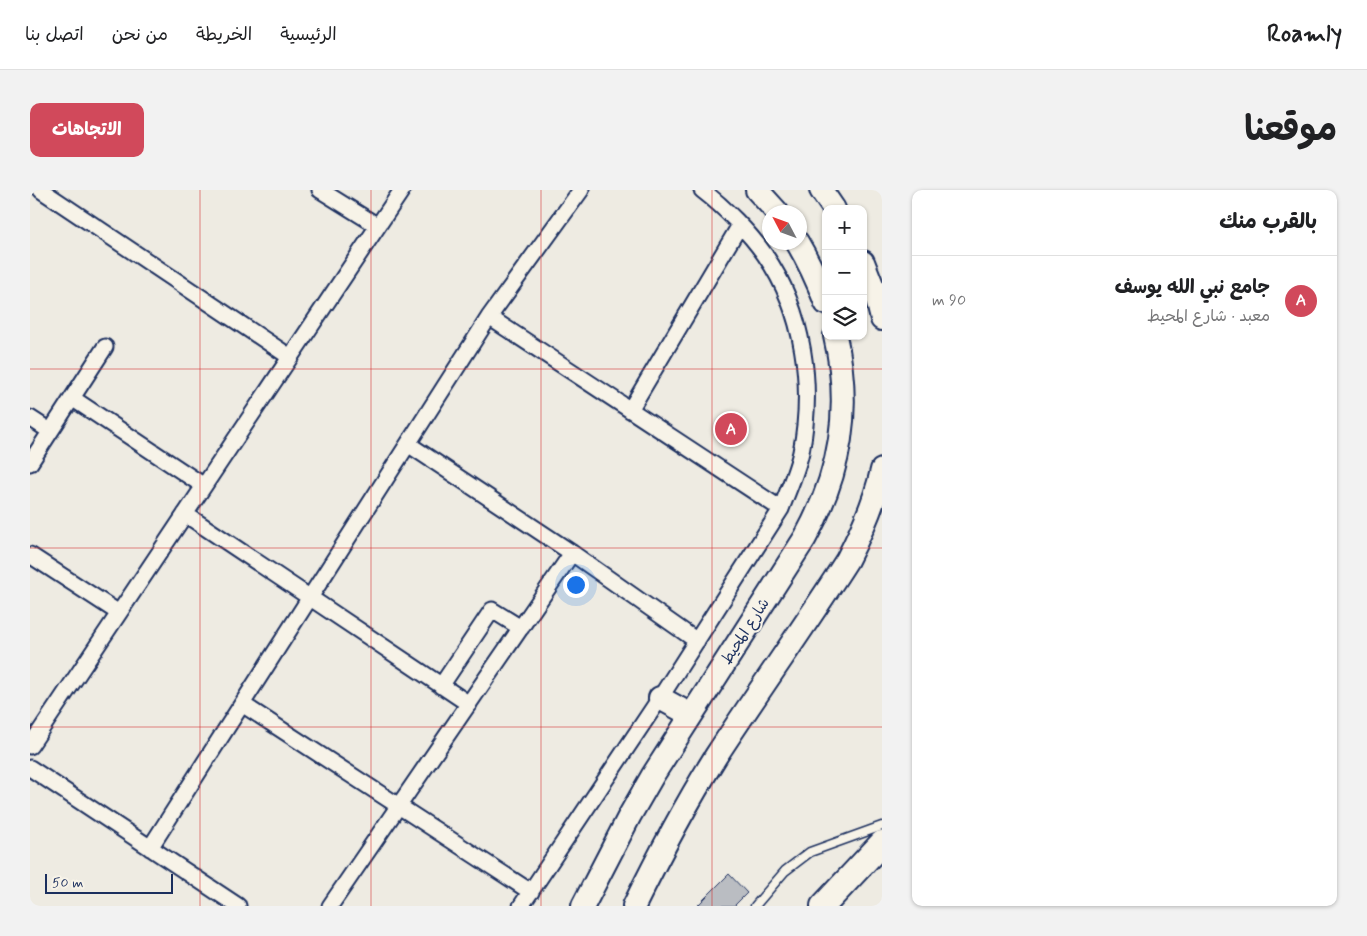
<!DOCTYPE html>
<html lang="ar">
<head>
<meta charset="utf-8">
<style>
  body { margin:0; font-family:Mynerve,"Playpen Sans Arabic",sans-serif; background:#f2f2f2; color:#202124; direction:rtl }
  .controls { position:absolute; right:15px; top:15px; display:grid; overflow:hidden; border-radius:10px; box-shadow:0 1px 4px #0004 }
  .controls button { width:45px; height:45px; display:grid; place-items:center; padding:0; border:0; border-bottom:1px solid #e0e0e0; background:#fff; color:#202124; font:25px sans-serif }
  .compass { position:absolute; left:732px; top:15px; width:45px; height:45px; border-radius:50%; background:#fff; box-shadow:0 1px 4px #0004; rotate:311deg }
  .scale { position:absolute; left:15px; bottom:12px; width:128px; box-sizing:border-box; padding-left:5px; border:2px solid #1b2f5e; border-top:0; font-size:14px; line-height:18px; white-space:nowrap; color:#1b2f5e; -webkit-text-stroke:4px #f7f3e8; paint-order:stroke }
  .you { position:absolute; left:545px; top:394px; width:18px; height:18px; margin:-12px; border:4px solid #fff; border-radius:50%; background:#1a73e8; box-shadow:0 0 0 8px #1a73e833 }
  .badge { display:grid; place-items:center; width:32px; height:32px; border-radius:50%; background:#d1495b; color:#fff; font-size:16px; font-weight:700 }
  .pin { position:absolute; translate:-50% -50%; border:2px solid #fff; box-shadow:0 1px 5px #0006 }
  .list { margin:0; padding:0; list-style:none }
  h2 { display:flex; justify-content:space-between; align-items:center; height:65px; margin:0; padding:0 20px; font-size:21px }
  h2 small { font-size:16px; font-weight:400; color:#757577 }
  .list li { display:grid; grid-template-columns:32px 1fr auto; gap:15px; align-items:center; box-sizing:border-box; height:90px; padding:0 20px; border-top:1px solid #e0e0e0 }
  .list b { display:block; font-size:19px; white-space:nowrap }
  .list p { margin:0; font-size:16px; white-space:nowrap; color:#757577 }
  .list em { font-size:16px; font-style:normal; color:#757577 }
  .icon { flex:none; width:28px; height:28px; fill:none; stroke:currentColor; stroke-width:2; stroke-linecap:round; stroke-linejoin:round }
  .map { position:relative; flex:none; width:852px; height:716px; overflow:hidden; direction:ltr; border-radius:10px }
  header { display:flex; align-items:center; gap:30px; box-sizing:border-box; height:70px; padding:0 25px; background:#fff; border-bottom:1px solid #e0e0e0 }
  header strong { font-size:24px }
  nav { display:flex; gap:28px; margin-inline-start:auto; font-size:18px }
  .intro { display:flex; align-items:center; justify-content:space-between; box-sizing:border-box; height:120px; padding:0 30px }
  h1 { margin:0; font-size:35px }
  .button { padding:12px 22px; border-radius:10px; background:#d1495b; color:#fff; font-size:18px; font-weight:700 }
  main { display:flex; gap:30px; padding:0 30px }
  aside { flex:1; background:#fff; border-radius:10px; box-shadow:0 1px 4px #0004 }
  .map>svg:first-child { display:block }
  .building { fill:#babdc2; stroke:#1b2f5e }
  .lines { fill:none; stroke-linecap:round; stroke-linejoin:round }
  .service-casing { stroke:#1b2f5e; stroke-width:11 }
  .minor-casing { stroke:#1b2f5e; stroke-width:19 }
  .primary-casing { stroke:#1b2f5e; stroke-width:26 }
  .trunk-casing { stroke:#1b2f5e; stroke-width:28 }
  .service { stroke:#f7f3e8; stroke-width:8 }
  .minor { stroke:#f7f3e8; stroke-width:15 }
  .primary { stroke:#f7f3e8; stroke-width:22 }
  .trunk { stroke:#f7f3e8; stroke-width:24 }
  .grid { fill:none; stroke:#d62828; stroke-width:1; stroke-opacity:0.55 }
  .labels { text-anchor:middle; stroke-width:4; stroke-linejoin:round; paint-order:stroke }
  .street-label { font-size:15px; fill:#1b2f5e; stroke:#f7f3e8 }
</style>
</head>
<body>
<header>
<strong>Roamly</strong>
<nav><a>الرئيسية</a><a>الخريطة</a><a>من نحن</a><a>اتصل بنا</a></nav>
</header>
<div class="intro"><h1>موقعنا</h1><a class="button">الاتجاهات</a></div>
<main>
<aside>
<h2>بالقرب منك<small></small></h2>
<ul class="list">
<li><span class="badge">A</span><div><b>جامع نبي الله يوسف</b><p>معبد · شارع المحيط</p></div><em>90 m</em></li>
</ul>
</aside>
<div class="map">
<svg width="852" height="716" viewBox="0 0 852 716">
  <rect width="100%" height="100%" fill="#eeebe2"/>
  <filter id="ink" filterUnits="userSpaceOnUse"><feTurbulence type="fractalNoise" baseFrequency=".02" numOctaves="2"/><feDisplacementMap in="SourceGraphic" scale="10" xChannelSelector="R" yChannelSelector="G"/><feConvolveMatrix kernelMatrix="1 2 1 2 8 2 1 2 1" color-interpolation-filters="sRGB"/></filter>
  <g filter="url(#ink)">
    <!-- building -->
    <path class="building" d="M699 684 717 703 704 716H669L668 715Z"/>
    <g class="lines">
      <!-- service casing -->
      <g class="service-casing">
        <path id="service" d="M725 716 755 681 780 662 852 636"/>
      </g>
      <!-- minor casing -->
      <g class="minor-casing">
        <path id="minor" d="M11 0 260 167
          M290 0 348 36
          M459 127 751 319
          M42 208 174 296
          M600 220 710 35
          M0 228 20 241
          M378 254 542 363 667 451
          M0 273 75 157
          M155 324 439 514
          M0 365 89 423
          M411 496 462 420 491 438
          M212 514 501 702
          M0 556 372 0
          M0 578 208 716
          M120 658 459 127 551 0
          M300 716 542 363
          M491 716 630 508 751 319C758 300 767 281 771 262 784 196 774 121 735 65 719 42 694 17 672 0"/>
      </g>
      <!-- primary casing -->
      <g class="primary-casing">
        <path id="primary" d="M727 0 747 22
          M791 0 804 19
          M767 52C779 72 788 92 796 113
          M833 72 846 105 852 129
          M630 508 661 525
          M553 716 600 625 623 585 775 348C811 283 822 218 805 146
          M604 716C629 665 656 614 686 566 729 500 775 436 817 370 832 341 845 312 852 280"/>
      </g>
      <!-- trunk casing -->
      <g class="trunk-casing">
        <path id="trunk" d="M793 716 852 653"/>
      </g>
      <!-- service -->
      <use href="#service" class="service"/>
      <!-- minor -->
      <use href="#minor" class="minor"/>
      <!-- primary -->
      <use href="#primary" class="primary"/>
      <!-- trunk -->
      <use href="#trunk" class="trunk"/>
    </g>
  </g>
  <!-- grid -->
  <path class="grid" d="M170 0V716M341 0V716M511 0V716M682 0V716M0 179H852M0 358H852M0 537H852"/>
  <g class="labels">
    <!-- street labels -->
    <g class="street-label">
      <text transform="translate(715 441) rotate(-57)" y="5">شارع المحيط</text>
    </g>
  </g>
</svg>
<div class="controls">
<button>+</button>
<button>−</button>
<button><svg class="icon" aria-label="layers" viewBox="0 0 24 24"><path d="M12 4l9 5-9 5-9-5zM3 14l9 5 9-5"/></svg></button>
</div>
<svg class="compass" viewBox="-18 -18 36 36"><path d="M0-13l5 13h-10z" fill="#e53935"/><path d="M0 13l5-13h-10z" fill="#757577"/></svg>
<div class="scale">50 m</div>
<div class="you"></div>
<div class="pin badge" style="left:701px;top:239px">A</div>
</div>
</main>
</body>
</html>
